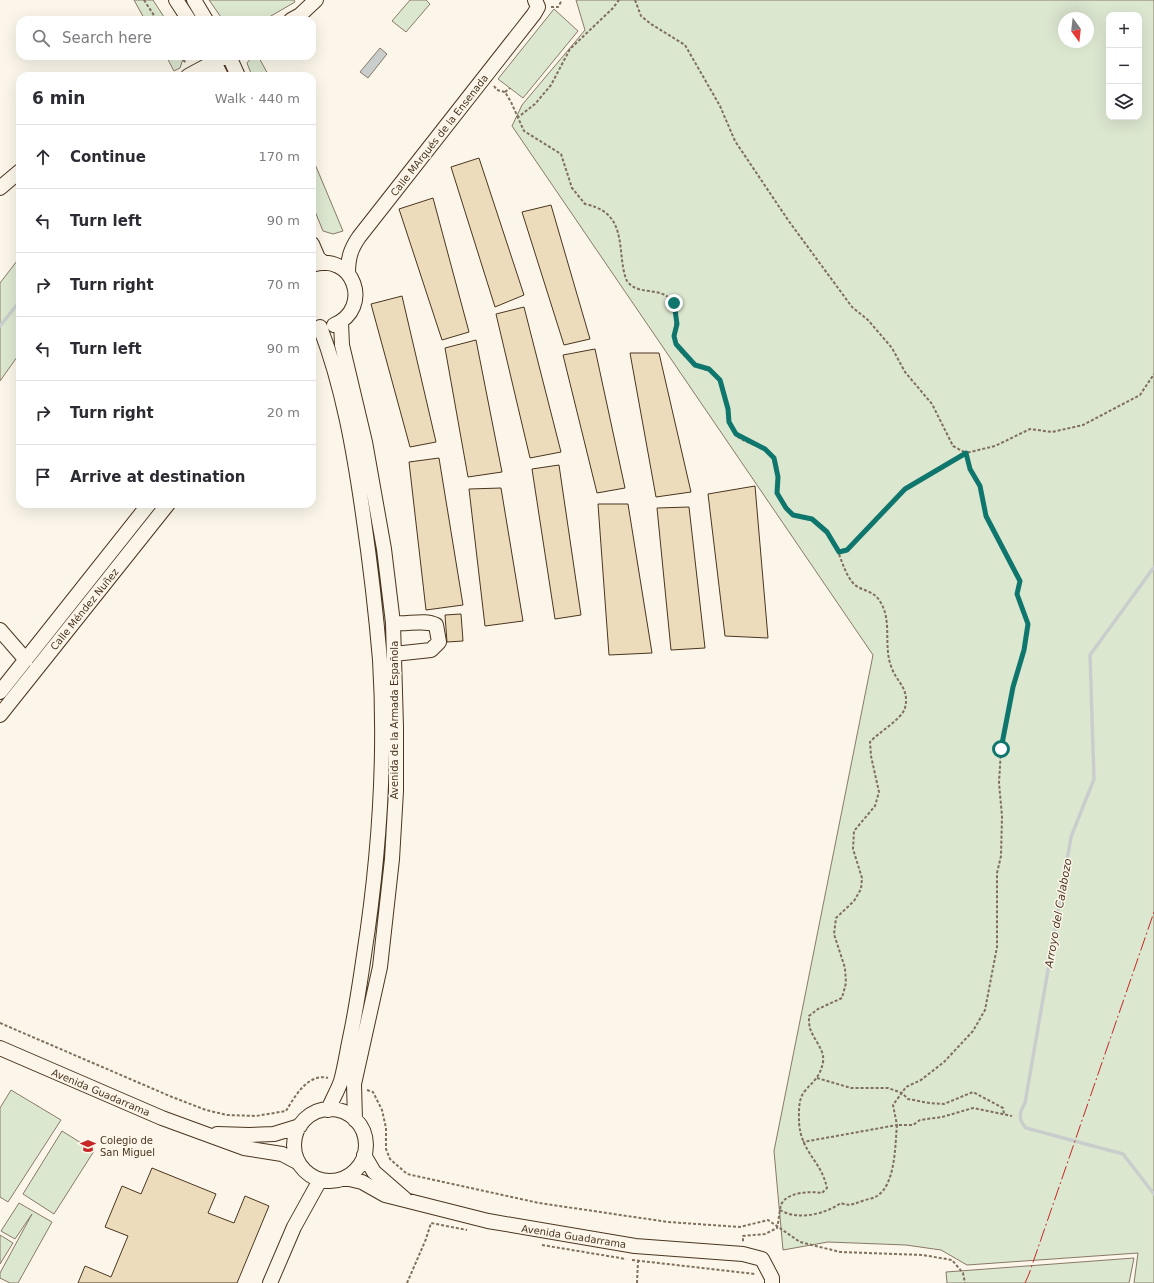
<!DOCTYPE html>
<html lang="en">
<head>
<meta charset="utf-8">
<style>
  body { margin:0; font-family:"DejaVu Sans",sans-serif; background:#f2f2f3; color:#2b2b33 }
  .controls { position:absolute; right:12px; top:12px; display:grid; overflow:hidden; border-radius:8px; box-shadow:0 4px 16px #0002 }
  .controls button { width:36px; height:36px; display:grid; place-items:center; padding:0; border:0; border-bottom:1px solid #e1e1e2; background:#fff; color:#2b2b33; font:20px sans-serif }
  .compass { position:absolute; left:1058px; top:12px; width:36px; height:36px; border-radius:50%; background:#fff; box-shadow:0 4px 16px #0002; rotate:165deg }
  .stop { position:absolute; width:12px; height:12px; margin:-9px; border:3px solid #0f766e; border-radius:50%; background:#fff }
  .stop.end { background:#0f766e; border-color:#fff; box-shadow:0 1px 4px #0008 }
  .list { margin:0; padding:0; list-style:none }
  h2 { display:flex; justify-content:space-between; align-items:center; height:52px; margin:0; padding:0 16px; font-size:17px }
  h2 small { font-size:13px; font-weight:400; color:#7c7c81 }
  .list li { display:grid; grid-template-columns:26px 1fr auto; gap:12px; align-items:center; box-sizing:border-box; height:64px; padding:0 16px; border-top:1px solid #e1e1e2 }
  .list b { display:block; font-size:15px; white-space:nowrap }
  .list em { font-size:13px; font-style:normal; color:#7c7c81 }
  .icon { flex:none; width:22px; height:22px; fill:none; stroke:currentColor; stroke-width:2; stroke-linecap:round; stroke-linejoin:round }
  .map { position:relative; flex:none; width:1154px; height:1283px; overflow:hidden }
  .search { position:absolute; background:#fff; box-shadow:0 4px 16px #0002; left:16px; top:16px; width:300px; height:44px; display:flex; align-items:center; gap:10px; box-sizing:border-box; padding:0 14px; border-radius:12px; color:#7c7c81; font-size:15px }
  .panel { position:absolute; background:#fff; box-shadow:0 4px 16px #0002; left:16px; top:72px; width:300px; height:436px; border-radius:12px }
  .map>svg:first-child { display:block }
  .green { fill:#dce7d0; stroke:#887966; fill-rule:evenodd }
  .water { fill:#c9cecd; stroke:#887966 }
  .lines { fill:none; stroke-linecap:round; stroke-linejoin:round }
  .stream { stroke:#c9cecd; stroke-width:3.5 }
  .building { fill:#ecdcbc; stroke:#4a3520 }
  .minor-casing { stroke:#4a3520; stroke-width:16 }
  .path { stroke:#7f6f5c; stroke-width:2; stroke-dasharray:3 2; stroke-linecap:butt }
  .minor { stroke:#fbf6e9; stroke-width:14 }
  .power { stroke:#c62828; stroke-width:1; stroke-dasharray:14 3 2 3; stroke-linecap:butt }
  .route { stroke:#0f766e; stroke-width:5 }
  .labels { text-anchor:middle; stroke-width:3; stroke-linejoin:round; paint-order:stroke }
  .street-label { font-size:10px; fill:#4a3520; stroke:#fbf6e9 }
  .poi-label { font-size:10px; fill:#4a3520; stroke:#fbf6e9; text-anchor:start }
  .water-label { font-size:11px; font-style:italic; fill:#4a3520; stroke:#fbf6e9 }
</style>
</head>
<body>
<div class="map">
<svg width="1154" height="1283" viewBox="0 0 1154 1283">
  <rect width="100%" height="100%" fill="#fbf6e9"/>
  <!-- green -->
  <path class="green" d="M134 0H153L166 20H145Z
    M209 0H294L295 2 264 20H223Z
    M410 0H426L430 4 406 32 392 21Z
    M576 0H1154V1283H1134L1138 1253 967 1265 941 1250 906 1245 828 1242 783 1250 774 1151 873 655 512 126 522 105 585 30ZM1109 15H1139V117H1109ZM1064 18H1088V42H1064Z
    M554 9 578 31 523 98 498 79Z
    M166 56H184L180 68 174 71Z
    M253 56H258L269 76H252L247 63Z
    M312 157 343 231 333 234 323 231 312 204Z
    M20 257V353L0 381V283Z
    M11 1090 61 1120 8 1202 0 1197V1108Z
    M62 1131 94 1151 54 1214 23 1194Z
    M19 1203 52 1222 18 1283H10L0 1278V1273L32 1214 15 1239 1 1231Z
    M0 1235 13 1243 0 1264Z
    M1134 1258 1129 1283H947L946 1272Z"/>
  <!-- water -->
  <path class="water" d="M380 48 387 54 368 78 360 72Z"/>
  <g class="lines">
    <!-- stream -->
    <path class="stream" d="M0 326 20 301
      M1154 567 1090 655 1094 779 1071 837 1025 1103C1019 1113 1018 1119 1026 1128L1123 1154 1154 1194"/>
  </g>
  <!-- building -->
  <path class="building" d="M479 158 524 295 495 307 451 167Z
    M433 198 469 332 442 340 399 209Z
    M551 205 590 339 564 345 522 212Z
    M402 296 436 442 410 447 371 304Z
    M524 307 561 452 530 458 496 314Z
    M476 340 502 472 468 477 445 348Z
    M595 349 625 488 597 493 563 355Z
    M630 353H659L691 492 656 497Z
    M439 458 463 605 426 610 409 462Z
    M559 465 581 615 555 619 532 469Z
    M755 486 768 638 725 636 708 494Z
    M501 488 523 621 485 626 469 489Z
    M598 504H628L652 653 609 655Z
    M689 507 705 648 671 650 657 508Z
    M461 614 463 641 447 642 445 615Z
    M152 1168 216 1194 208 1213 234 1223 245 1196 269 1206 237 1283H78L85 1266 111 1277 128 1236 105 1227 122 1186 141 1194Z"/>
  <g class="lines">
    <!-- minor casing -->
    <g class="minor-casing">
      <path id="minor" d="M176 0 189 20
        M194 0 206 20
        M291 20 300 15 316 0
        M211 56 221 76
        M229 56 238 76
        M188 76 225 56
        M0 188 20 171
        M312 244 318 258 324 263
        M312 265C353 251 374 308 334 325
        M348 274C348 259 350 250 359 237L534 14 538 7 535 0
        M341 322 342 345 365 442 384 549 393 623 396 727V791L392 859 380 967 354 1084 355 1120
        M320 327C343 387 354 451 363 514 370 562 376 612 380 660 386 758 379 858 364 955 360 983 356 1010 350 1038 347 1052 345 1067 341 1081 338 1090 332 1100 328 1110
        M393 623C407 625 424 619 436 625L439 642 431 650 394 654
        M0 630 26 660
        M0 692 149 504
        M0 715 168 504
        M0 1048 162 1118 244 1148 282 1154 299 1163
        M294 1145a36 36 0 1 1 72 0a36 36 0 1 1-72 0Z
        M217 1134 249 1135 274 1134 300 1126
        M364 1155 374 1172 405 1199
        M345 1178 362 1182 385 1195 488 1221 635 1246 743 1254 762 1259 772 1278V1283
        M270 1283 294 1227 320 1180"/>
    </g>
    <!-- path -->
    <path class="path" d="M144 0 157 20
      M635 0 641 16 651 24 685 45 720 106 735 141 788 220 852 307 868 320 892 348 905 372 932 404 953 446 966 453 970 469 980 487 986 516 1020 581 1017 594 1028 624 1024 650 1013 687 1001 749 999 783 1002 816 1001 856 997 873V947L985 1010 973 1031 944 1062 921 1080 906 1087 893 1105 897 1125 803 1142
      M551 7H558L562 0
      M180 56 186 63
      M494 86 497 90 505 92 511 102 524 131 561 154 572 188 585 204C618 211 619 232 622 260 623 267 624 275 627 281 638 297 663 285 673 303 680 315 671 334 676 345 679 351 690 362 696 365 705 371 712 369 719 380 729 395 724 420 735 434 745 445 765 445 774 458 781 468 775 482 777 492 778 497 783 504 786 508 793 518 800 515 811 519 816 521 823 528 827 532 840 547 841 569 853 583 860 591 873 590 879 600 893 619 883 645 891 666 896 682 910 688 905 708 902 719 879 732 870 742L871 756 879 792 875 806 854 831 853 849 862 878 861 889 854 901 836 918 834 934 845 968 846 983 842 998 818 1009 809 1016C809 1021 809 1027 811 1031 815 1041 825 1051 823 1062 820 1078 813 1081 804 1092 798 1100 799 1113 799 1122 801 1153 821 1160 827 1188L822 1193C810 1191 786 1192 781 1205 779 1212 779 1220 777 1228L765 1234 743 1236V1242
      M505 92 510 88
      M517 118 535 104 551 85 570 49 613 8 619 0
      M839 552 847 550 905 489 966 453 995 446 1030 429 1052 432 1083 425 1140 395 1154 374
      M0 1023 172 1097 206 1110 227 1115 256 1116 286 1111C295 1096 308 1073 328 1078
      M817 1078 851 1088H888L902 1093 908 1099 929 1103 944 1104 973 1092 1003 1108 1004 1114
      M367 1090 373 1092 382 1110 386 1128V1149L390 1159 407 1174 539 1203 668 1222 740 1227 768 1220 800 1242 840 1252 923 1255 952 1260 963 1273 965 1283
      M780 1210C798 1221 825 1214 841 1203 850 1207 856 1203 865 1200 869 1199 874 1198 877 1196 896 1184 895 1144 897 1125H913L920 1120 942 1117 973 1108 1012 1116
      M542 1245 626 1259
      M632 1260 755 1274
      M407 1283 426 1239 431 1223 467 1230
      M637 1283 638 1261"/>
    <!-- minor -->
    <use href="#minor" class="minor"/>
    <!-- power -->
    <path class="power" d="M1025 1283 1029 1274 1154 912"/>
  </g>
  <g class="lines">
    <!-- route -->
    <path class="route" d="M674 303 677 324 674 336 676 344 695 365 709 369 720 380 728 409 729 422 736 434 765 449 774 458 778 477 777 493 786 508 793 515 812 519 827 532 839 552 847 550 905 489 966 453 970 469 980 486 986 516 1020 581 1017 594 1028 624 1024 650 1013 687 1001 749"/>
  </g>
  <!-- icons -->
  <defs>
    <g id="school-bare" transform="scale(1.2)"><path d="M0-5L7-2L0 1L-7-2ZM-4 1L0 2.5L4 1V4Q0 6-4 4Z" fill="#c62828" stroke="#fbf6e9" stroke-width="2.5" paint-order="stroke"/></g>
  </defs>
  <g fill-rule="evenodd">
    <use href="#school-bare" x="88" y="1146"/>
  </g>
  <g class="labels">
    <!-- street labels -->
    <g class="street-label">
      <text transform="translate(439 135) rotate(-52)" y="4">Calle MArqués de la Ensenada</text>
      <text transform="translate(84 609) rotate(-51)" y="4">Calle Méndez Nuñez</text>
      <text transform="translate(394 720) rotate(-90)" y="4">Avenida de la Armada Española</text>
      <text transform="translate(101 1092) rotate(23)" y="4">Avenida Guadarrama</text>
      <text transform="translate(574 1236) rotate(9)" y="4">Avenida Guadarrama</text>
    </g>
    <!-- poi labels -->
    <g class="poi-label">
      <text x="100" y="1144">Colegio de<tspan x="100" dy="12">San Miguel</tspan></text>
    </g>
    <!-- water labels -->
    <g class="water-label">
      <text transform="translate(1058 913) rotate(-80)" y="4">Arroyo del Calabozo</text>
    </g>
  </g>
</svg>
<div class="controls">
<button>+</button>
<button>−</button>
<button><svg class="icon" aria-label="layers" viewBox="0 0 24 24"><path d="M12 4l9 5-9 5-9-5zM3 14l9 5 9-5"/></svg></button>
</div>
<svg class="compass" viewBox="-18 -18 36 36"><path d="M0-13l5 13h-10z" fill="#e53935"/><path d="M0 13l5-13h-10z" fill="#7c7c81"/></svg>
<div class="stop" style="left:1001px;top:749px"></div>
<div class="stop end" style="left:674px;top:303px"></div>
<div class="search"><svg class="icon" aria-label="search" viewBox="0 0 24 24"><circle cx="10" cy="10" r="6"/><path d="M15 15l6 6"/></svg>Search here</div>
<section class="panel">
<h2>6 min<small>Walk · 440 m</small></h2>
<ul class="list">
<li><svg class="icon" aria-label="ahead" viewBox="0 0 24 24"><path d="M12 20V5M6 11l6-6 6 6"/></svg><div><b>Continue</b></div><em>170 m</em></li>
<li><svg class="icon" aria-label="left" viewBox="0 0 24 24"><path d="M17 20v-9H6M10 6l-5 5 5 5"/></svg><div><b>Turn left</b></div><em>90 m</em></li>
<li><svg class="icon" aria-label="right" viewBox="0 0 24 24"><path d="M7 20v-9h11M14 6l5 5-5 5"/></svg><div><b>Turn right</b></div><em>70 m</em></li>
<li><svg class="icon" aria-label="left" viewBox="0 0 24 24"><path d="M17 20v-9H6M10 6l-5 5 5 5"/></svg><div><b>Turn left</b></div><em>90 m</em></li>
<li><svg class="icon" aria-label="right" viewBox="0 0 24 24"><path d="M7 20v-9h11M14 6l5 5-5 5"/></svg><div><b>Turn right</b></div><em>20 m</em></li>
<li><svg class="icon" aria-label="arrive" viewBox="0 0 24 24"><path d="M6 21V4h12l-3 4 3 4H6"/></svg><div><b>Arrive at destination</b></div></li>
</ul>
</section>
</div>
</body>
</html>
